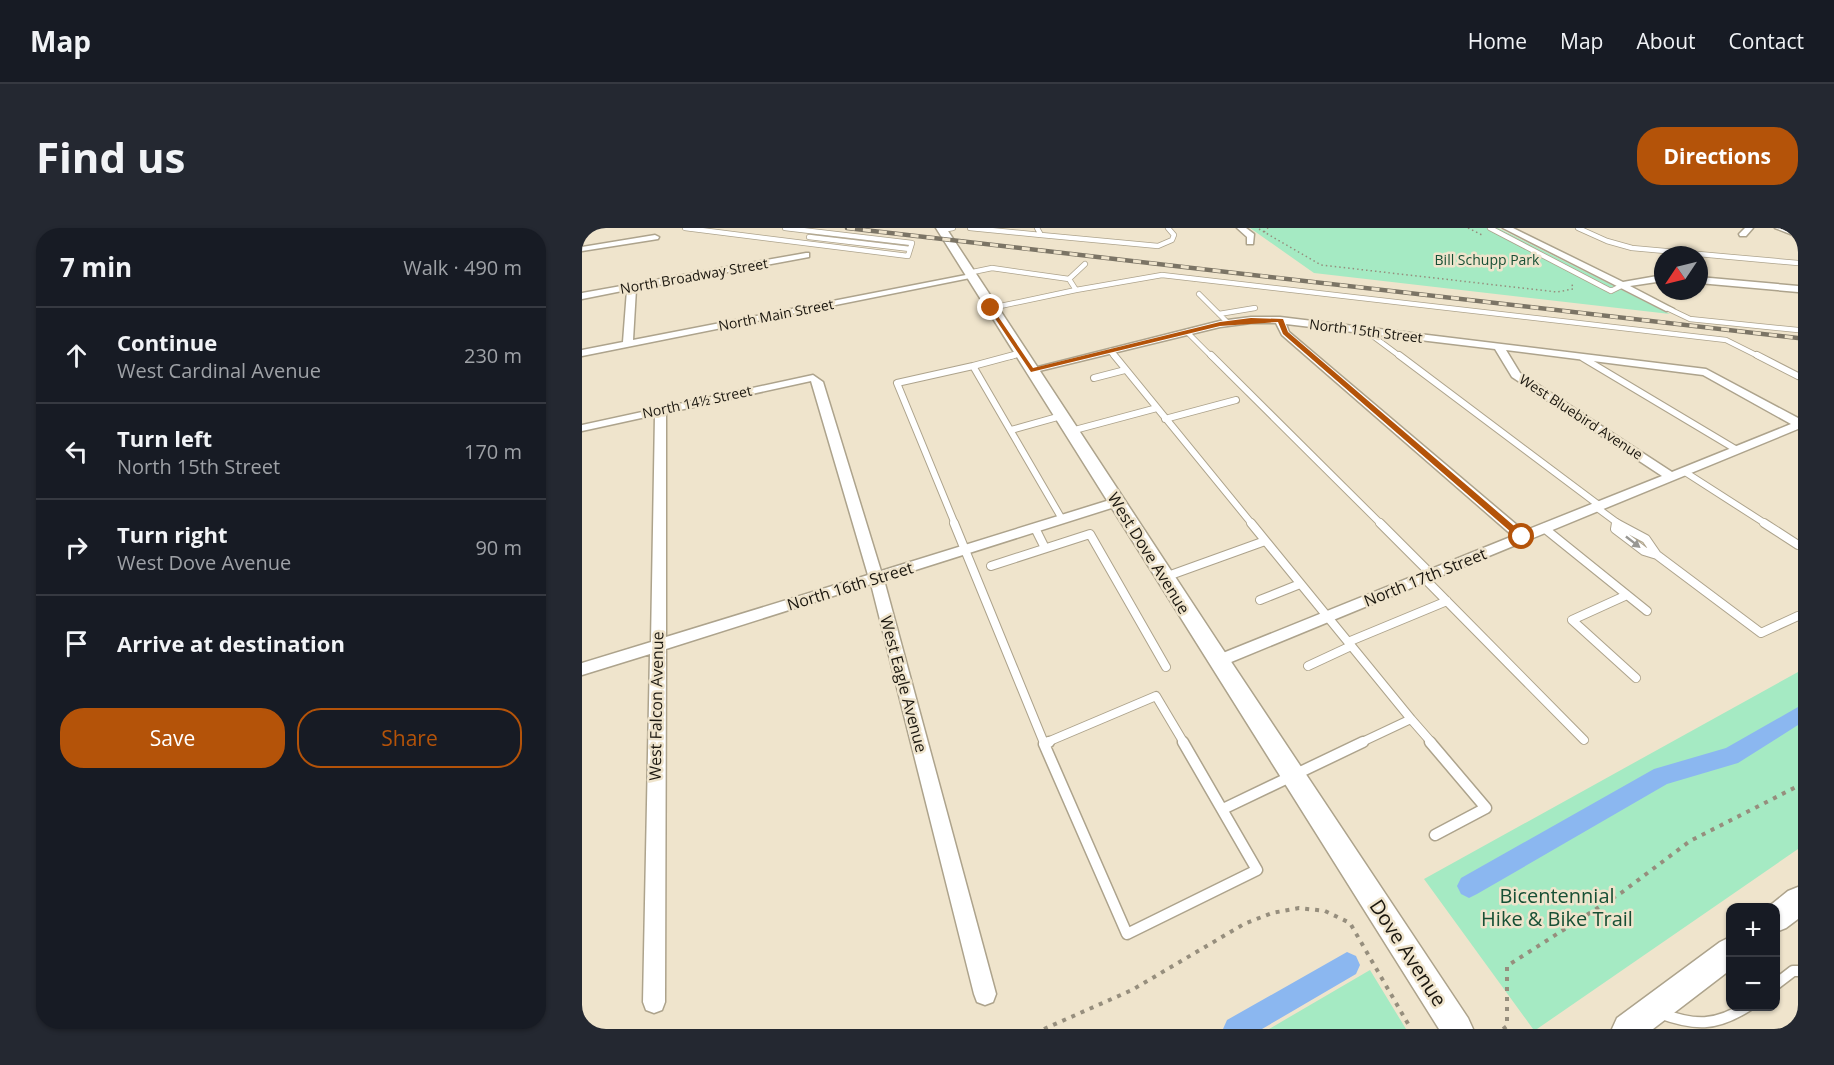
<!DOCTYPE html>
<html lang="en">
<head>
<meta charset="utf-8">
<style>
  body { margin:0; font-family:"Open Sans",sans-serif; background:#242831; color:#f1f3f6 }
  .controls { position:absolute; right:18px; bottom:18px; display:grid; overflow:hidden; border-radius:12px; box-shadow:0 2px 4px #0004 }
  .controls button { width:54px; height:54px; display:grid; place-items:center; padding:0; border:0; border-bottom:2px solid #363941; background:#171b24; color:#f1f3f6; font:30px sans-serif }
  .compass { position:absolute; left:1072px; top:18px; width:54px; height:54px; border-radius:50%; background:#171b24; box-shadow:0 2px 4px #0004; rotate:235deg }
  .stop { position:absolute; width:18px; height:18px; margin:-14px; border:4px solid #b45309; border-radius:50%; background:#fff }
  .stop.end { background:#b45309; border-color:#fff; box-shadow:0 2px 6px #0008 }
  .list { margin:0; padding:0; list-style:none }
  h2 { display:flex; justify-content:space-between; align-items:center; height:78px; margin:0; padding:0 24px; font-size:26px }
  h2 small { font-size:20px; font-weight:400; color:#9ea1a6 }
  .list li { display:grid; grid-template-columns:39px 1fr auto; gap:18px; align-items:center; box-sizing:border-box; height:96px; padding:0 24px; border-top:2px solid #363941 }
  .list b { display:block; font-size:22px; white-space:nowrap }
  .list p { margin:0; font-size:20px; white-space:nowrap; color:#9ea1a6 }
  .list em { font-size:20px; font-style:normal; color:#9ea1a6 }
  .actions { display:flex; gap:12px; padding:18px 24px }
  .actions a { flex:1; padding:14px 0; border:2px solid #b45309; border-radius:24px; text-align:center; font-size:21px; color:#b45309 }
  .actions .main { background:#b45309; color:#fff }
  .icon { flex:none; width:33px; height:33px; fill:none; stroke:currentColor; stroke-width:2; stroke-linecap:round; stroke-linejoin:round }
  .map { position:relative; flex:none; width:1216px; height:801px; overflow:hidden; border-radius:24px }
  header { display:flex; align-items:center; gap:36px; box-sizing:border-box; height:84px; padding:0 30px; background:#171b24; border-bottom:2px solid #363941 }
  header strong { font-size:28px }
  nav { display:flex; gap:33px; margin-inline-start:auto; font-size:21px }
  .intro { display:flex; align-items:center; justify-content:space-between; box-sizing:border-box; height:144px; padding:0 36px }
  h1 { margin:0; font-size:42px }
  .button { padding:15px 27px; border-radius:24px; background:#b45309; color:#fff; font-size:21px; font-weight:700 }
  main { display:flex; gap:36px; padding:0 36px }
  aside { flex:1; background:#171b24; border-radius:24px; box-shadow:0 2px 4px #0004 }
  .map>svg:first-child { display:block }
  .green { fill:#a5eac3 }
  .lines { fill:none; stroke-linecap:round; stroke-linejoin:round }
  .canal { fill:#8bb7f0; fill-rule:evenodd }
  .lane-far3-casing { stroke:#ada38c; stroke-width:6 }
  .lane-far2-casing { stroke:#ada38c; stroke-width:8 }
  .lane-far1-casing { stroke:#ada38c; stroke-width:10 }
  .lane-casing { stroke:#ada38c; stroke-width:13 }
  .street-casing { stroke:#ada38c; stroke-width:3 }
  .secondary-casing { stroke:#ada38c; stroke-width:3 }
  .path-far1 { stroke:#968e7d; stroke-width:1.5; stroke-dasharray:1.5 3; stroke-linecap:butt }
  .path { stroke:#968e7d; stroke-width:4; stroke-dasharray:4 6; stroke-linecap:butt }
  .lane-far3 { stroke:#fff; stroke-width:4.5 }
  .lane-far2 { stroke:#fff; stroke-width:6 }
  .lane-far1 { stroke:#fff; stroke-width:8 }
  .lane { stroke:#fff; stroke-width:10 }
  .street { fill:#fff; fill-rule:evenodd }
  .secondary { fill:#fff; fill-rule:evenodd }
  .rail-casing { stroke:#7b7465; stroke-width:4.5 }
  .rail { stroke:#efe4cc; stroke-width:3; stroke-dasharray:8; stroke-linecap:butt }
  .oneway { fill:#989793 }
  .route { fill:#b45309 }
  .labels { text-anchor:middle; stroke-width:5; stroke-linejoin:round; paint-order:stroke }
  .far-park-label { font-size:14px; fill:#175035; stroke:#efe4cc }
  .far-street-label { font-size:14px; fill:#1b170f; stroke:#efe4cc }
  .street-label { font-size:16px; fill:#1b170f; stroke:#efe4cc }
  .near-park-label { font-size:20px; fill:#175035; stroke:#efe4cc }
  .near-street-label { font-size:20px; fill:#1b170f; stroke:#efe4cc }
</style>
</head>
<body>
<header>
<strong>Map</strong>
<nav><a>Home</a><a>Map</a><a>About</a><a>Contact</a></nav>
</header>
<div class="intro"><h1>Find us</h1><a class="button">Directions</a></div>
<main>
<aside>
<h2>7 min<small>Walk · 490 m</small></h2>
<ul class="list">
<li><svg class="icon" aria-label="ahead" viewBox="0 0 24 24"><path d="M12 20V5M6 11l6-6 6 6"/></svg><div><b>Continue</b><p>West Cardinal Avenue</p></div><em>230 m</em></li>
<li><svg class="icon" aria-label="left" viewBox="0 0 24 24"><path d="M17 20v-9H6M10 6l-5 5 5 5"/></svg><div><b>Turn left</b><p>North 15th Street</p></div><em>170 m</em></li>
<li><svg class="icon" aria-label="right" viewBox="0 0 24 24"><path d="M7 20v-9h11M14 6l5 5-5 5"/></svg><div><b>Turn right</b><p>West Dove Avenue</p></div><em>90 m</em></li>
<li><svg class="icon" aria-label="arrive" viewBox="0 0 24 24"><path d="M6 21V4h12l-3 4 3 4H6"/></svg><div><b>Arrive at destination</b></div></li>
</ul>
<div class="actions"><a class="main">Save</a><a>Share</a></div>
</aside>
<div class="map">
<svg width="1216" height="801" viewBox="0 0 1216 801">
  <rect width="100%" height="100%" fill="#efe4cc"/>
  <!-- green -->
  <path class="green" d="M668 0H916L1088 86 732 45Z
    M1216 444V621L955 801H951L842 651Z
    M788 742 824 801H687Z"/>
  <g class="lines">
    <!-- canal -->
    <path class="canal" d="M1216 479V497L1156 535 1085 556 895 666 887 670 879 666 875 658 879 650 1072 541 1144 520Z
      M765 724 774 728 778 737 774 746 680 801H641L645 792Z"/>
    <!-- lane-far3 casing -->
    <g class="lane-far3-casing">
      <path id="lane-far3" d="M103 0 326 28 330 15 203 0
        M388 0 459 7 455 0
        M908 0 1029 63 1041 57
        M996 0 1025 13 1050 20 1216 35
        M360 2 371 0
        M459 7 576 18 590 12 592 7 586 0
        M227 9 328 21
        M386 45 410 40 487 51 494 62 409 80
        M487 51 503 36
        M494 62 580 47 1144 112 1178 129
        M617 66 646 95
        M1087 81 1108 91 1216 102
        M637 86 673 80
        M784 103 819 129
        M605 104 630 129
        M528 123 533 129
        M427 129 438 126"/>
    </g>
    <!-- lane-far2 casing -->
    <g class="lane-far2-casing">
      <path id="lane-far2" d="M432 127 391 138 480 291
        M532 127 670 296
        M629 127 799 296
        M817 127 1018 278
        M1175 127 1216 148
        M1001 130 1155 222
        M512 150 543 142
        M583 191 654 172
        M429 202 479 188
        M489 203 575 180
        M1103 244 1184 296
        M1014 279 1037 296
        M373 296 315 155 391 138
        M1034 296V294"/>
    </g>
    <!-- lane-far1 casing -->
    <g class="lane-far1-casing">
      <path id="lane-far1" d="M372 295 462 515
        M669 295 829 491 778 515
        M798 295 849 346
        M1034 295 1064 311 1075 327
        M1034 295 1033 301 1062 323 1075 327 1179 405 1216 388
        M1182 295 1216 317
        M453 300 463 320
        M962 300 1065 383
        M409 338 508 306 584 439
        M583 349 683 313
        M841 349 1002 512
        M1045 367 990 392 1054 450
        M678 372 718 356
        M766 414 865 373
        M726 438 769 418
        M829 491 850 515
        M463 515 574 468 602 515"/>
    </g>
    <!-- lane casing -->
    <g class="lane-casing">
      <path id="lane" d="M848 514 904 580 853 607
        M462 516 545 706 675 642 601 514
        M462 516 467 514
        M641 581 781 514
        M1194 756 1211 743H1216
        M1077 785C1113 798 1133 799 1166 778"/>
    </g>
    <!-- street casing -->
    <g class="street-casing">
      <path id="street" d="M655 0H664L672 6 671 16H665V9Z
        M921 0H931L1041 54 1081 47V53L1048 58 1092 81 1084 83Z
        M1163 0H1171L1164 8H1158L1157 6Z
        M1193 0H1204L1216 4V9Z
        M73 7 77 9 76 11 0 23V19Z
        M224 25H227V29L54 61 51 112 389 46 393 49 0 128V122L41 114 45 62 0 71V65Z
        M1117 49 1216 58V64L1117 55Z
        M669 89H698L1124 141 1216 190V201L637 439 631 437 629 433 631 429 931 308 700 107 694 95H669L638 99 449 145 444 142 638 93ZM704 96 913 121 930 149 1080 248 942 303 707 104ZM924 122 1121 147 1209 196 1090 244 938 145Z
        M231 147 241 154 299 343 531 271 535 270 541 274 539 277 302 352 414 766 411 774 403 777 395 774 392 766 289 356 84 421 83 774 80 782 72 785 64 782 61 774 68 426 0 447V435L69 414 73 187 0 203V197ZM229 153 286 347 84 409V185Z"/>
    </g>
    <!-- secondary casing -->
    <g class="secondary-casing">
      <path id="secondary" d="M354 0H364L636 414 886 790 891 801H857Z
        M1216 659V691L1204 700 1194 704V680H1185L1206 663Z
        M1148 709V742L1071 801H1030L1035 790 1138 714Z"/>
    </g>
    <!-- path-far1 -->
    <path class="path-far1" d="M886 0 900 7
      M677 1 739 37 975 64 991 61 990 56
      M682 4 686 0"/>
    <!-- path -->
    <path class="path" d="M462 801 550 762 662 696 690 685 717 680 743 683 768 695 829 801
      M921 801 925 798V738L1039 665 1108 613 1216 558"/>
    <!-- lane-far3 -->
    <use href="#lane-far3" class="lane-far3"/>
    <!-- lane-far2 -->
    <use href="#lane-far2" class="lane-far2"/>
    <!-- lane-far1 -->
    <use href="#lane-far1" class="lane-far1"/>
    <!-- lane -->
    <use href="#lane" class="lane"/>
    <!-- street -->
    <use href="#street" class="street"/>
    <!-- secondary -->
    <use href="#secondary" class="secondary"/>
    <!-- rail casing -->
    <g class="rail-casing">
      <path id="rail" d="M265 0 1216 110"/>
    </g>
    <!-- rail -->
    <use href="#rail" class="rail"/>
  </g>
  <!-- one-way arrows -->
  <defs><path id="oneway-solid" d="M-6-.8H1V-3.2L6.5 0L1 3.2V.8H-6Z" transform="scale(1.5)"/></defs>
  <use class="oneway" href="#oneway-solid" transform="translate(1051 314) rotate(38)"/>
  <!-- route -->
  <path class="route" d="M409 78 451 140 638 94 669 90 701 91 706 104 945 309 937 311 701 106 696 94 638 98 449 144 406 80Z"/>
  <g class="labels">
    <!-- far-park labels -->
    <g class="far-park-label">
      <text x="905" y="37">Bill Schupp Park</text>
    </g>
    <!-- far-street labels -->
    <g class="far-street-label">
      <text transform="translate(112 48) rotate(-10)" y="5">North Broadway Street</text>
      <text transform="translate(194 87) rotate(-11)" y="5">North Main Street</text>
      <text transform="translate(784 103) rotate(7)" y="5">North 15th Street</text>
      <text transform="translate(115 174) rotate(-12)" y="5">North 14½ Street</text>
      <text transform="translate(999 189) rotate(33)" y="5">West Bluebird Avenue</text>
    </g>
    <!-- street labels -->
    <g class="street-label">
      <text transform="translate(567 325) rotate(58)" y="6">West Dove Avenue</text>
      <text transform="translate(843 349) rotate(-22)" y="6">North 17th Street</text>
      <text transform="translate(268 358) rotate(-17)" y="6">North 16th Street</text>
      <text transform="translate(322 456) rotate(75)" y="6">West Eagle Avenue</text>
      <text transform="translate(74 478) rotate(-89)" y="6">West Falcon Avenue</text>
    </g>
    <!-- near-park labels -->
    <g class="near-park-label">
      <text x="975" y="675">Bicentennial<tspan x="975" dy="23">Hike &amp; Bike Trail</tspan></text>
    </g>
    <!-- near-street labels -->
    <g class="near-street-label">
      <text transform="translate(826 725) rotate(57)" y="7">Dove Avenue</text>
    </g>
  </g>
</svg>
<div class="controls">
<button>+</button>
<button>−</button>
</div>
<svg class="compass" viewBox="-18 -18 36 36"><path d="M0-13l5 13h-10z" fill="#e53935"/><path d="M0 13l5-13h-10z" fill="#9ea1a6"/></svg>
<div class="stop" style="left:940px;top:309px"></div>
<div class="stop end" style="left:409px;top:80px"></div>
</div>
</main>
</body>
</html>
